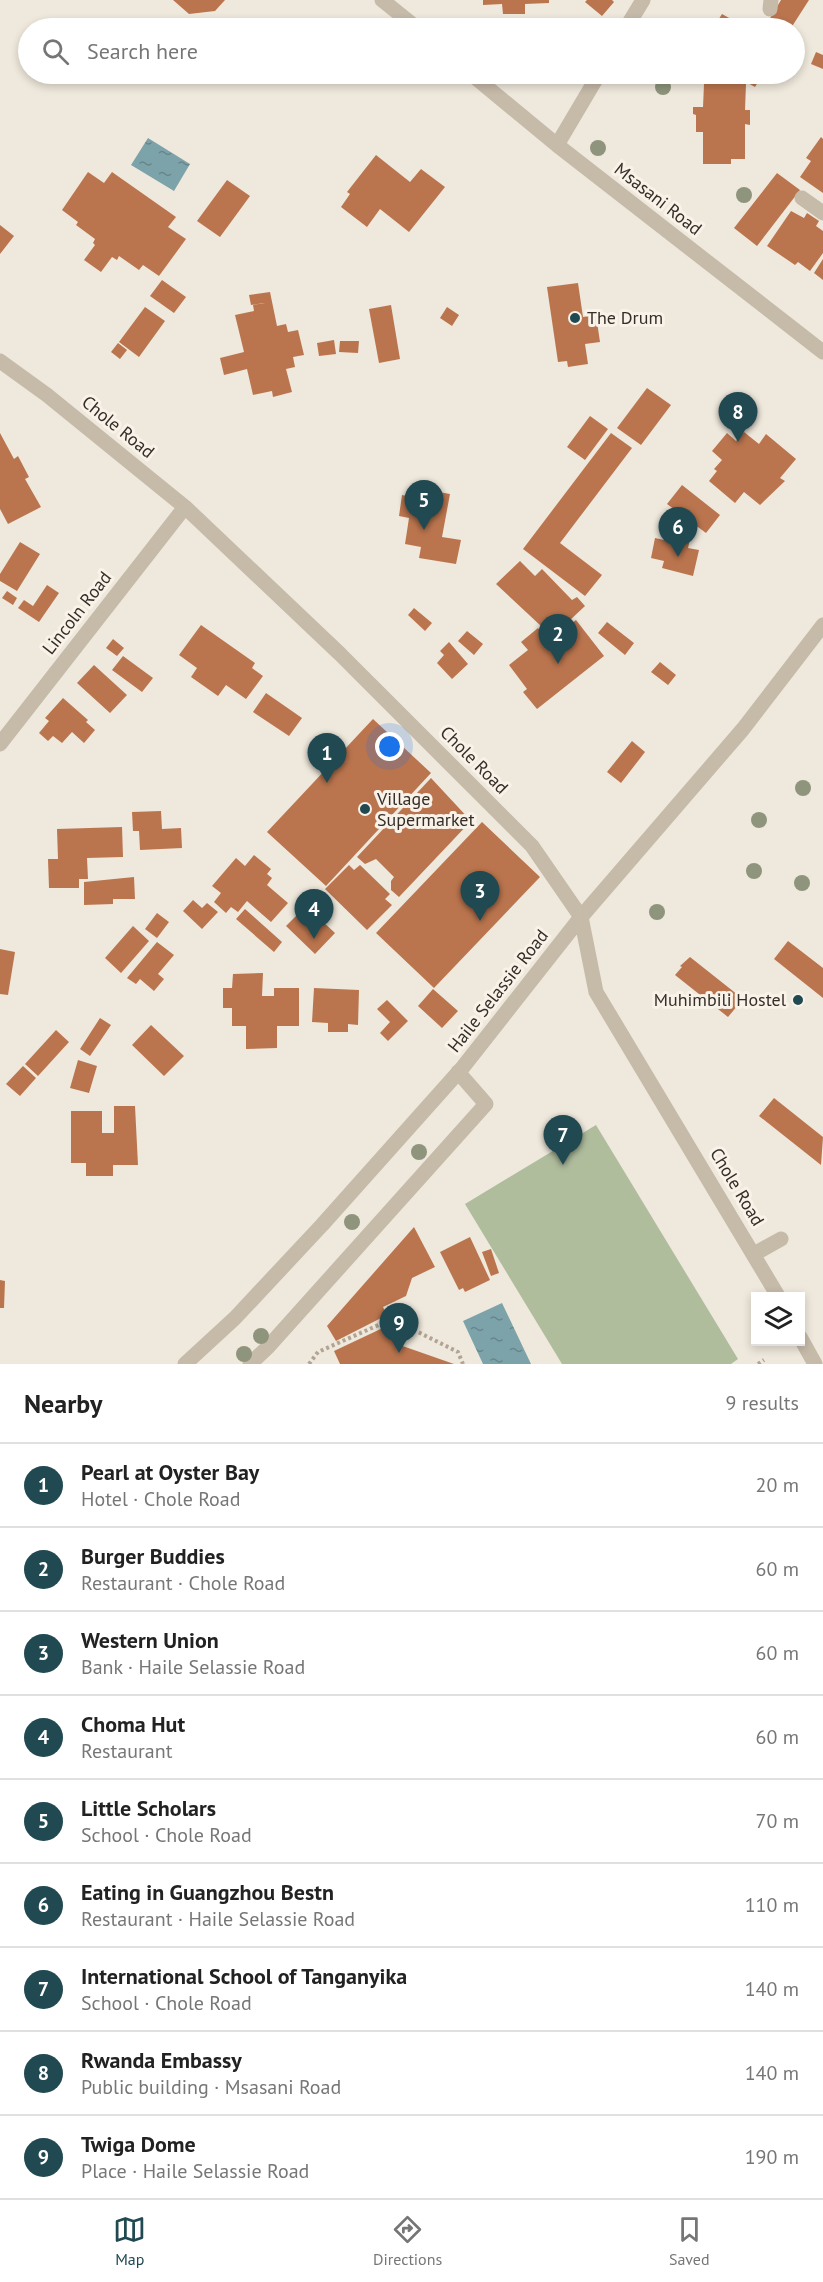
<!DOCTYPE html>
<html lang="en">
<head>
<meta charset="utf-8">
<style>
  body { margin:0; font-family:"PT Sans",sans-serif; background:#f6f6f6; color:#222 }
  .controls { position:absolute; right:18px; bottom:18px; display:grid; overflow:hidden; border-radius:0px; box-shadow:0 3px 9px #0003 }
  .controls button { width:54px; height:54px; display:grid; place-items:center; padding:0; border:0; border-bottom:2px solid #e0e0e0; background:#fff; color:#222; font:30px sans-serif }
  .you { position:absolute; left:390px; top:747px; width:21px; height:21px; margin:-15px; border:4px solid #fff; border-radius:50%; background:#1a73e8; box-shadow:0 0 0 9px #1a73e833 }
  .badge { display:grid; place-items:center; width:39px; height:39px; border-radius:50%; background:#214952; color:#fff; font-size:20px; font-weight:700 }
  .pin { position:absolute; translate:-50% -50px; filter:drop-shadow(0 2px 3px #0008) }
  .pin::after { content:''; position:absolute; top:32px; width:21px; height:18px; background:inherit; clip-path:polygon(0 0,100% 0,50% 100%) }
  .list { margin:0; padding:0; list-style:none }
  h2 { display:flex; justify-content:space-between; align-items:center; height:78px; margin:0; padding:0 24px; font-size:26px }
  h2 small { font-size:20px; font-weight:400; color:#767676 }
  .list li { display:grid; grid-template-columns:39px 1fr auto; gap:18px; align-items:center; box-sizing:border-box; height:84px; padding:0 24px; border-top:2px solid #e0e0e0 }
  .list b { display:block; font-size:22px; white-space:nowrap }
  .list p { margin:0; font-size:20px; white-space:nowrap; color:#767676 }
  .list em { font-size:20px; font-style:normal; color:#767676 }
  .icon { flex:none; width:33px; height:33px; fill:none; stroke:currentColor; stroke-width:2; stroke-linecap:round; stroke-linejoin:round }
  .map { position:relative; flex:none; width:823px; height:1364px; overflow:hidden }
  .search { position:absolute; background:#fff; box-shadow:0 3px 9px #0003; left:18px; right:18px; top:18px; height:66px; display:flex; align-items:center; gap:15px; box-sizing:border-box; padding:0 21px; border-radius:33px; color:#767676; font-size:22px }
  .sheet { height:834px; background:#fff }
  nav { display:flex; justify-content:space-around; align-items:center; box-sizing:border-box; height:84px; border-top:2px solid #e0e0e0; background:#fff; font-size:16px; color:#767676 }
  nav a { display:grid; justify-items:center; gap:3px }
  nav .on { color:#214952 }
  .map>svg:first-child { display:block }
  .green { fill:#afbd9d }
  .water { fill:url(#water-ripples) }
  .building { fill:#bb754e }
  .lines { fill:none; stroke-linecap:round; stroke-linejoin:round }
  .path { stroke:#b2a493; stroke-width:4; stroke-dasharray:3 3; stroke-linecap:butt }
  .minor { stroke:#c6baa9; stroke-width:15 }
  .tree { fill:#8f947c }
  .poi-dot { fill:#214952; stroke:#f8f2e8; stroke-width:2 }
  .labels { text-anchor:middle; stroke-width:6; stroke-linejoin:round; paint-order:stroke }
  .street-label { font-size:18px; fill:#342d28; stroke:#f8f2e8 }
  .poi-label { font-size:18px; fill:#342d28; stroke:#f8f2e8; text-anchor:start }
</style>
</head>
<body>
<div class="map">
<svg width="823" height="1364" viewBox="0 0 823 1364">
  <defs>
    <pattern id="water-ripples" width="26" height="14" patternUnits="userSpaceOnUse" patternTransform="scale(1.5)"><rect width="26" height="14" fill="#7da3aa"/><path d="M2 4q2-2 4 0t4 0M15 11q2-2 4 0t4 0" fill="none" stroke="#67858a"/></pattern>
  </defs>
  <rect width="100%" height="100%" fill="#efe8dc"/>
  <!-- green -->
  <path class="green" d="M596 1125 738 1359 731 1364H562L465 1204Z"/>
  <!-- water -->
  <path class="water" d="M148 138 190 164 174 191 131 165Z
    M502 1303 531 1364H483L463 1321Z"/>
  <!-- building -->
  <path class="building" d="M173 0H225L215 11 189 14Z
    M483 0H549V3L525 4V14H503L502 4 483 5Z
    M587 0H612L614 2 602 16 585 2Z
    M781 0H809L791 28H782L769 20Z
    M722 14 747 28H713Z
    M567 18 569 28H551L550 22Z
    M816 52 823 55V69L811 64Z
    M732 74H763L755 87Z
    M704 84H746L745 110H750V125L745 124V159H731V164H703V132H696V115L693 114V107H703Z
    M821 137 823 139V193L800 177 811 161 806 158Z
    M376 155 410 182 421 169 445 187 409 232 380 209 367 227 341 207 350 194 347 192Z
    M88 172 104 183 112 172 176 217 168 227 186 239 159 276 143 265 139 270 119 256 117 260 112 257 101 272 84 260 95 245 93 243 95 239 76 225 78 222 62 210Z
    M777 173 800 190 757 246 734 228Z
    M227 180 250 196 220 237 197 221Z
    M791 211 804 218 807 213 819 221 816 226 823 231V253L810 271 798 262 795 265 767 246Z
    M0 225 14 236 0 254Z
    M823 259V280L814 273Z
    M162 280 186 297 174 313 150 296Z
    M578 283 583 317 596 315 600 342 585 344 588 364 568 367 567 361 558 362 547 287Z
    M270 292 277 326 286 324 288 332 298 330 304 355 293 357 295 367 286 369 292 392 273 397 272 391 253 395 247 369 224 375 220 358 244 352 235 315 254 311 253 305 265 303 251 305 249 295Z
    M391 305 400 359 379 363 369 309Z
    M145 307 165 321 139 357 119 342Z
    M447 307 459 315 452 326 440 318Z
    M334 340 336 354 319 356 317 343Z
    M340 341H359L358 353 339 352Z
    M118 343 127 350 120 359 111 352Z
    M647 388 671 405 641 445 617 428Z
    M590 416 608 429 585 460 567 447Z
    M744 432 759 444 766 434 796 459 780 478 785 481 760 505 744 492 735 503 709 481 717 471 714 469 722 460 712 451 727 433 736 441Z
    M0 433 14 459 18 456 29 477 25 479 41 507 8 524 0 509Z
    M611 433 632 448 560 543 602 575 585 596 523 549Z
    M682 485 720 515 706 533 667 504Z
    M439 492 450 494 442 537 461 540 456 564 419 558 421 547 405 544 409 518 399 516 402 495 437 502Z
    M667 529 691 535 688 548 699 550 693 576 662 568 664 561 651 558 655 538 664 540Z
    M20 542 40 554 17 591 0 581V574Z
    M520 561 535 576 542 569 572 600 577 597 585 606 568 622 564 617 556 625 549 618 541 626 496 584Z
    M47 585 59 593 39 622 18 608 24 600 33 606Z
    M7 591 17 598 13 605 2 598Z
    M414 608 432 623 425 631 408 615Z
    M576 620 604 656 537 709 523 692 527 689 509 665 528 650 521 642 538 628 545 636 565 621 569 625Z
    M607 622 634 643 625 655 598 633Z
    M201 625 255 663 252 668 263 676 246 699 226 685 218 696 191 677 197 668 179 655Z
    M467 631 483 644 474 655 458 641Z
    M113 639 124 648 117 656 106 648Z
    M449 642 468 664 452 679 437 663 444 655 440 651Z
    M123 656 153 678 142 692 112 670Z
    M660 662 676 675 668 685 651 672Z
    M94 665 127 695 110 713 77 683Z
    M266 693 302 718 289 736 253 712Z
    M63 698 88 720 86 722 95 730 84 743 72 732 62 743 53 736 48 741 39 733 49 721 45 718Z
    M373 719 431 773 326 886 267 832Z
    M632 741 645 752 621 783 607 772Z
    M431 778 471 821 399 897 391 890V881L394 877 376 859 365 864 357 857Z
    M161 811 162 829 181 828 182 848 140 850 139 831H133L132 812Z
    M482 822 540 877 434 988 376 933Z
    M122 827 123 857 87 858 88 879H79V888H49L48 859H58L57 829Z
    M254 855 271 869 267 874 272 878 267 885 288 903 271 922 247 901 238 912 231 907 226 913 214 902 221 893 212 886 236 858 245 866Z
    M349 865 354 870 360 865 390 894 385 899 392 905 367 930 325 889Z
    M134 877 135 899H113V904L84 905V882Z
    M193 900 202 908 207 903 218 912 202 929 183 911Z
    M306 906 335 933 315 954 286 926Z
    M245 909 282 942 274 952 236 919Z
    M157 913 169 922 157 938 145 929Z
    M133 926 149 941 121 973 105 958Z
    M788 941 823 968V998L774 959Z
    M157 942 174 955 158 974 164 979 154 991 140 979 136 984 127 978Z
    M0 949 15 952 8 995 0 994Z
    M690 957 743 999 728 1017 675 975 682 967 680 966Z
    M263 973 262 996H274V988H299V1026H277V1048L246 1049V1026H232V1008H223V988H232L233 974Z
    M314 988 359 990 358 1025 348 1024V1032H328V1023L312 1022Z
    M433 989 458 1011 442 1028 418 1006Z
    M387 1000 408 1021 388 1041 380 1033 390 1022 377 1009Z
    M100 1018 111 1025 90 1056 80 1049Z
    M151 1025 184 1056 164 1076 132 1045Z
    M56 1030 69 1042 38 1076 25 1064Z
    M78 1060 97 1066 89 1093 70 1088Z
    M23 1066 36 1078 20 1096 6 1084Z
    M774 1098 823 1137 821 1165 759 1116Z
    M114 1106H135L138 1165H113V1176H86V1163H71V1111H102V1133H114Z
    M414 1227 435 1267 412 1278 406 1296 383 1307 387 1315 336 1341 327 1326Z
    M470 1237 490 1280 465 1292 463 1288 459 1290 440 1252Z
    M491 1249 499 1273 491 1276 482 1252Z
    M0 1280 5 1281 4 1308H0Z
    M387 1326 394 1343 454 1364H340L334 1351Z"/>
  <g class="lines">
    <!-- path -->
    <path class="path" d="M309 1364 318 1352 392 1319 458 1352 463 1364
      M758 1364 764 1360"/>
    <!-- minor -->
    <path class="minor" d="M382 0 417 28
      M770 9 771 0
      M626 28 643 0
      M471 74 557 145 823 352
      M557 145 599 74
      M802 198 823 213
      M0 361 47 395 185 507 340 654 532 846 581 917 596 992 778 1296
      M0 744 185 507
      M754 1254 781 1239
      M800 1337 815 1364
      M185 1364 235 1318 322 1225 463 1067 581 917 743 729 823 625
      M250 1364 268 1347 486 1104 458 1072"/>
  </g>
  <!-- trees -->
  <g class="tree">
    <circle cx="663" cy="87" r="8"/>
    <circle cx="598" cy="148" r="8"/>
    <circle cx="744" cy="195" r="8"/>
    <circle cx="803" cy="788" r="8"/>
    <circle cx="759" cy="820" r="8"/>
    <circle cx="754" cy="871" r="8"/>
    <circle cx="802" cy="883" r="8"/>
    <circle cx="657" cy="912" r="8"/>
    <circle cx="419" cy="1152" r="8"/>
    <circle cx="352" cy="1222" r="8"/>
    <circle cx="261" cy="1336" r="8"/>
    <circle cx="244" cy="1354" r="8"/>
  </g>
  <!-- markers -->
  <g class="poi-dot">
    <circle cx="575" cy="318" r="6"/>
    <circle cx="365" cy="809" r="6"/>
    <circle cx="798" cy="1000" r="6"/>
  </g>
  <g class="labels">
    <!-- street labels -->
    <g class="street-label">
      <text transform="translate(658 199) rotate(38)" y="6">Msasani Road</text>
      <text transform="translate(118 427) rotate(39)" y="6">Chole Road</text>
      <text transform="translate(77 613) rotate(-52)" y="6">Lincoln Road</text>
      <text transform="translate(474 760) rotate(45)" y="6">Chole Road</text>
      <text transform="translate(498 991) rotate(-52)" y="6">Haile Selassie Road</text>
      <text transform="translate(737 1187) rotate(59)" y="6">Chole Road</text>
    </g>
    <!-- poi labels -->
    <g class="poi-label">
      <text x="587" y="324">The Drum</text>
      <text x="377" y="805">Village<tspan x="377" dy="21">Supermarket</tspan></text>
      <text x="786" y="1006" text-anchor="end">Muhimbili Hostel</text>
    </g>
  </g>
</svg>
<div class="controls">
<button><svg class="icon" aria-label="layers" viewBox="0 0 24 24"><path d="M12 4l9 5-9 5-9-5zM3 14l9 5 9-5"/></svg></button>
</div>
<div class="you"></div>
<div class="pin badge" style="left:327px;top:783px">1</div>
<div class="pin badge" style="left:558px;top:664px">2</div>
<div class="pin badge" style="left:480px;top:921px">3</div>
<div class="pin badge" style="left:314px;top:939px">4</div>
<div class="pin badge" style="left:424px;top:530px">5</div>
<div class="pin badge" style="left:678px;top:557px">6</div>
<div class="pin badge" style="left:563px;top:1165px">7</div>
<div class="pin badge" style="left:738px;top:442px">8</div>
<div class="pin badge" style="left:399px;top:1353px">9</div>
<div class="search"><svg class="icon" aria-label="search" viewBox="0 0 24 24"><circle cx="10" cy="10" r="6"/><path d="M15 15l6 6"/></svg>Search here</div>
</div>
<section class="sheet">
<h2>Nearby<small>9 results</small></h2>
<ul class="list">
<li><span class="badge">1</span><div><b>Pearl at Oyster Bay</b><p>Hotel · Chole Road</p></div><em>20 m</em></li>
<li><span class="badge">2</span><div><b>Burger Buddies</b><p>Restaurant · Chole Road</p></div><em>60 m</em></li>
<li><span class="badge">3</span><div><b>Western Union</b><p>Bank · Haile Selassie Road</p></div><em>60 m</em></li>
<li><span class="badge">4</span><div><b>Choma Hut</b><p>Restaurant</p></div><em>60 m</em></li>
<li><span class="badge">5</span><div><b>Little Scholars</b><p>School · Chole Road</p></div><em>70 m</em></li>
<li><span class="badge">6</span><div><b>Eating in Guangzhou Bestn</b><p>Restaurant · Haile Selassie Road</p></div><em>110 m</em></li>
<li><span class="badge">7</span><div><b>International School of Tanganyika</b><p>School · Chole Road</p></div><em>140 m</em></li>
<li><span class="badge">8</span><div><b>Rwanda Embassy</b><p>Public building · Msasani Road</p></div><em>140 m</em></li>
<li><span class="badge">9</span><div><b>Twiga Dome</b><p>Place · Haile Selassie Road</p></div><em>190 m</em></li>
</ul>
</section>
<nav>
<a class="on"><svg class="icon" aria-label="map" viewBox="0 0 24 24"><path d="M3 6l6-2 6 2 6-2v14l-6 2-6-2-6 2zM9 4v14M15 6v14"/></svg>Map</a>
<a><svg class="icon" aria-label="directions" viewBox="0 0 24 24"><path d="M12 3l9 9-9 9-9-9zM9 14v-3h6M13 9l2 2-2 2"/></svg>Directions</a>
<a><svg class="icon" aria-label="saved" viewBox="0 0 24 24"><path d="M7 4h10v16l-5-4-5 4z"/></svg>Saved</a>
</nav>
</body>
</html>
